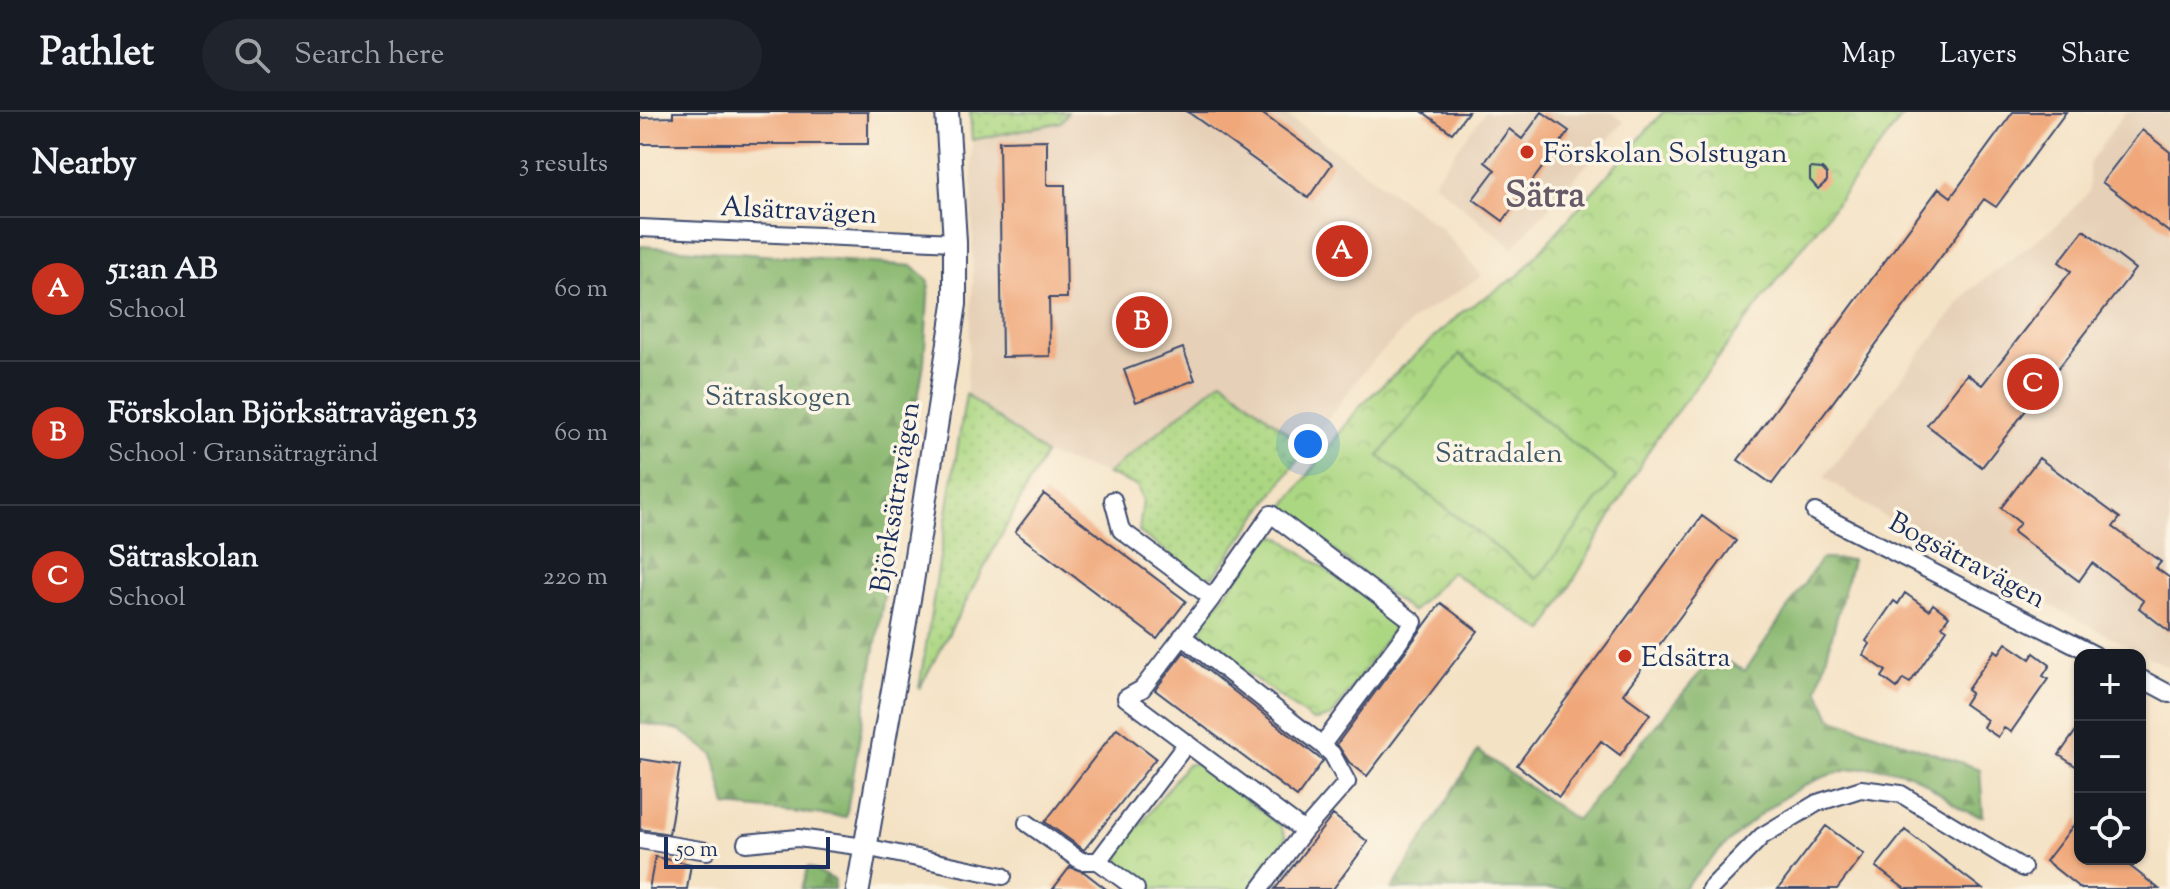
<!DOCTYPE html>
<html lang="en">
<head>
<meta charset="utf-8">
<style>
  body { margin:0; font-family:"Sorts Mill Goudy",serif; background:#20242c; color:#f1f3f6 }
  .controls { position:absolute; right:24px; bottom:24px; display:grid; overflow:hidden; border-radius:16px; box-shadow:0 2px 6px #0004 }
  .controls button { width:72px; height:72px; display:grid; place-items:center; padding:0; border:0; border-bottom:2px solid #363941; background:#171b24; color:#f1f3f6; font:40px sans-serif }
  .scale { position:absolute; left:24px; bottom:20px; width:166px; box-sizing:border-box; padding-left:8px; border:4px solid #1b2f5e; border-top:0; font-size:22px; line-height:28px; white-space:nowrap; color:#1b2f5e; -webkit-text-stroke:6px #fcf5e5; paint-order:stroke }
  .you { position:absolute; left:668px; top:332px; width:28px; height:28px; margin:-20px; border:6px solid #fff; border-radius:50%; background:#1a73e8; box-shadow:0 0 0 12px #1a73e833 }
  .badge { display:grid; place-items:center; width:52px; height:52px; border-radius:50%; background:#c8321e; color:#fff; font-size:26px; font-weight:700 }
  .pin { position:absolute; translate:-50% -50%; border:4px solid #fff; box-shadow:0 2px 8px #0006 }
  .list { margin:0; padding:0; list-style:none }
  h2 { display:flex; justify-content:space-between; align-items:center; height:104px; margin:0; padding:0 32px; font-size:34px }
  h2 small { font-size:26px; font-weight:400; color:#9ea1a6 }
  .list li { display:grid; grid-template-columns:52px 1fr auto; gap:24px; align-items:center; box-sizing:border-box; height:144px; padding:0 32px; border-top:2px solid #363941 }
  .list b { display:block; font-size:30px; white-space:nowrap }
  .list p { margin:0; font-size:26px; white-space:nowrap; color:#9ea1a6 }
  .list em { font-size:26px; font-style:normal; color:#9ea1a6 }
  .icon { flex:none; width:44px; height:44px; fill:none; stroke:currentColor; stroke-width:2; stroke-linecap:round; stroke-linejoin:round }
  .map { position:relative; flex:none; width:1530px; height:777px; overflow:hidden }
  header { display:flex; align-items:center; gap:48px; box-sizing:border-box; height:112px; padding:0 40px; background:#171b24; border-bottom:2px solid #363941 }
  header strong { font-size:38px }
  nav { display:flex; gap:44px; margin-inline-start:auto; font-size:28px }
  .search { width:560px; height:72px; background:#20242c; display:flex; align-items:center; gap:20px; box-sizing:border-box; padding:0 28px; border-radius:44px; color:#9ea1a6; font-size:30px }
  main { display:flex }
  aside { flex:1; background:#171b24 }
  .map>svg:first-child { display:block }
  .built { fill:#e6d0b7 }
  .grass { fill:url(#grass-dots); stroke:#648370; stroke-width:2 }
  .forest { fill:url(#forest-firs); stroke:#527467; stroke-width:2 }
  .park { fill:url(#park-crowns); stroke:#648370; stroke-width:2 }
  .pitch { fill:#acd782; stroke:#648370; stroke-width:2 }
  .building { fill:#f0a87a }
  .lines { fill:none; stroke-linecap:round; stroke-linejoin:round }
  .minor-casing { stroke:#3c4a6d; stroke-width:20 }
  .tertiary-casing { stroke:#3c4a6d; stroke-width:26 }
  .minor { stroke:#fff; stroke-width:16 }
  .tertiary { stroke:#fff; stroke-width:22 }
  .poi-dot { fill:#c8321e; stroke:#fcf5e5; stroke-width:3 }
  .labels { text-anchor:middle; stroke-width:7; stroke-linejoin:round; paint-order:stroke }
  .poi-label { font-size:28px; fill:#1b2f5e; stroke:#fcf5e5; text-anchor:start }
  .street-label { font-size:28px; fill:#1b2f5e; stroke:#fcf5e5 }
  .park-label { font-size:28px; fill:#3f5967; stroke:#fcf5e5 }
  .district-label { font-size:36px; font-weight:bold; fill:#665968; stroke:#fcf5e5 }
</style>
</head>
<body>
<header>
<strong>Pathlet</strong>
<div class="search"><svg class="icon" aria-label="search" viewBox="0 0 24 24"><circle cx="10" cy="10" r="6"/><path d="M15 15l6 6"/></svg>Search here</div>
<nav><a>Map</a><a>Layers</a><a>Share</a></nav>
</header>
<main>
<aside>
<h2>Nearby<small>3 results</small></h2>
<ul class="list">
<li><span class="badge">A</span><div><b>51:an AB</b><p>School</p></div><em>60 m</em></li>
<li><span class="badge">B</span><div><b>Förskolan Björksätravägen 53</b><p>School · Gransätragränd</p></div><em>60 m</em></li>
<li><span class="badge">C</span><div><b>Sätraskolan</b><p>School</p></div><em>220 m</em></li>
</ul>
</aside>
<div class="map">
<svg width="1530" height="777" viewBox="0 0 1530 777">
  <defs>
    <pattern id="grass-dots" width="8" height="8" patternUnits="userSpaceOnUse" patternTransform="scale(2)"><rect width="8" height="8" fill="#acd782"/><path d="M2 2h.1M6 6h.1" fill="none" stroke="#93b973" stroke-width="1.8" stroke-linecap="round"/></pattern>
    <pattern id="forest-firs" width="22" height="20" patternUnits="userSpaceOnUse" patternTransform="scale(2)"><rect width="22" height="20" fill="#89b870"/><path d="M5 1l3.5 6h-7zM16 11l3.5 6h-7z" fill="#6f965f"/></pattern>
    <pattern id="park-crowns" width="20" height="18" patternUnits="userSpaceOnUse" patternTransform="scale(2)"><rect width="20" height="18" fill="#acd782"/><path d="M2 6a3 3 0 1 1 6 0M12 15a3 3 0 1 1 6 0" fill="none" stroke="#93b973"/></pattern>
  </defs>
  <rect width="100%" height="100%" fill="#fcf5e5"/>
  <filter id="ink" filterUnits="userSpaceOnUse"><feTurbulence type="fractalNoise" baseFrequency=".0125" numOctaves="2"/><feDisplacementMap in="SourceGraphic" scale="16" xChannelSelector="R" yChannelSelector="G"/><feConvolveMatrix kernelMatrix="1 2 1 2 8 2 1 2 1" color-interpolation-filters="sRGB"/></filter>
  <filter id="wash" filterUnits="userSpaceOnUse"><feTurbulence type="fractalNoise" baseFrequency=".006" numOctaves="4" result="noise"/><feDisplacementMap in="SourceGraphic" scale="32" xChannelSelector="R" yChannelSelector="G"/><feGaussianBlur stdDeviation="1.8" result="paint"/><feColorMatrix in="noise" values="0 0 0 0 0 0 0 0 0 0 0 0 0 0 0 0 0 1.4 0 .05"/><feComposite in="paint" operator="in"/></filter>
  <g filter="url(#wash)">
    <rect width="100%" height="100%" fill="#f4e2c5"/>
    <!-- built -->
    <path class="built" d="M428 0H642L800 115 842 164 775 206 728 254 666 336 582 268 467 362 405 342 326 282 333 170 332 28 421 10Z
      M845 0H972L984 10 873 136 793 70Z
      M1485 0H1530V556L1254 411 1184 365 1329 179 1418 112 1449 80V52Z"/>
    <!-- grass -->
    <path class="grass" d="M330 0H428L421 10 332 28Z
      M582 268 666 336 574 464H561L499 420 503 389 497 374 467 362Z
      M326 282 405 342 279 577Z"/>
    <!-- forest -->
    <path class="forest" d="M0 134 273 154 289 169 284 251 206 705 86 694 74 643 40 618 0 611Z
      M1181 447 1212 448 1178 577 1191 606 1340 657 1343 704C1316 702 1295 672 1269 662 1183 631 1096 718 1043 777H752L838 639 936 708 1075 543 1105 559Z
      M168 755 195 768 194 777H162Z"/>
    <!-- park -->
    <path class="park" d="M1023 0H1266L1015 328 904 519 811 460 772 500 642 398 721 293 822 200 879 163Z
      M638 424 752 504 753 517 692 604 673 609 562 528 561 513 628 426Z
      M556 651 640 713 646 726 610 777H510L480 755 479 740 546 653Z"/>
    <!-- pitch -->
    <path class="pitch" d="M820 242 976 365 897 467 739 344Z"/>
    <g id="blocks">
      <!-- building -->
      <path class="building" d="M33 0H228V32H0V6L33 5Z
        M548 0H620L692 52 668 86Z
        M783 0H828L812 21Z
        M902 0 929 19 863 109 833 87 855 58 845 50 869 17 882 27Z
        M1373 0H1426L1356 95 1344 87 1132 372 1098 348 1299 76 1311 85Z
        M1502 18 1530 40V121L1462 70Z
        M407 28V73H425L427 186H409L410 244 362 245 359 29Z
        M1170 56 1182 57 1187 62V69L1178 77 1170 68Z
        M1444 118 1495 157 1342 355 1287 313 1327 262 1342 273 1431 159 1419 150Z
        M543 236 555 268 496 290 484 258Z
        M1399 346 1480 406 1473 415 1521 450 1516 456 1530 466V520L1499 496 1504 489 1452 451 1439 469 1373 420 1380 411 1361 396Z
        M404 382 546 489 517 527 375 420Z
        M1062 404 1096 429 983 582 1010 602 980 643 961 629 919 685 877 653Z
        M1265 481 1289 498 1293 492 1309 504 1302 514 1307 517 1270 571 1263 567 1257 576 1242 565 1246 559 1223 543 1230 532 1226 529 1254 489 1258 492Z
        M801 491 838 519 727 664 709 650 697 632Z
        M1366 531 1390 547 1394 541 1410 553 1403 564 1408 567 1371 620 1364 616 1358 625 1343 615 1347 608 1324 592 1331 581 1327 578 1355 538 1359 541Z
        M544 540 683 649 657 685 515 578Z
        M1440 613V657L1419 643Z
        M477 616 516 646 444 738 405 710Z
        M0 647 40 653 29 722 0 717Z
        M693 703 728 730 693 777H635Z
        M1440 705V747H1481L1519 777H1441L1406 749Z
        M1186 714 1224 742 1197 777H1138Z
        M1265 718 1342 777H1265L1236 755Z
        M15 745 51 752 47 777H9Z
        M430 755 444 760 466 777H413Z"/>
    </g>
  </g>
  <g filter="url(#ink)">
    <use href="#blocks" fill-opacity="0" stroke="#3c4a6d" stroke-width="2"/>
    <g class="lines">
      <!-- minor casing -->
      <g class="minor-casing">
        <path id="minor" d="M0 116 315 130
          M473 388 481 418 572 486 502 577 486 586 664 719
          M1175 400 1455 543
          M572 486 631 402 774 510 682 633
          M542 524 682 633 692 642 707 670 664 719 620 777
          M1500 566 1530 582
          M387 711 441 749H458
          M0 728 67 739
          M106 731 158 726 225 735 363 764
          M496 777 458 749 547 631
          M1070 777 1122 724 1177 691 1221 677 1261 682 1383 756"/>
      </g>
      <!-- tertiary casing -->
      <g class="tertiary-casing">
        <path id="tertiary" d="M218 777 272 470 315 192V130L307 0"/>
      </g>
      <!-- minor -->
      <use href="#minor" class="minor"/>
      <!-- tertiary -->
      <use href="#tertiary" class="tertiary"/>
    </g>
  </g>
  <!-- markers -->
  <g class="poi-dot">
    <circle cx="887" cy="40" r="8"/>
    <circle cx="985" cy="544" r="8"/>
  </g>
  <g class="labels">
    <!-- poi labels -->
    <g class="poi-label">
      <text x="903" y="50">Förskolan Solstugan</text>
      <text x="1001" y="554">Edsätra</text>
    </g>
    <!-- street labels -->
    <g class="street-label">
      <text transform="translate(159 97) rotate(3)" y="10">Alsätravägen</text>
      <text transform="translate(254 385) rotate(-81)" y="10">Björksätravägen</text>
      <text transform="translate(1328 447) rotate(28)" y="10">Bogsätravägen</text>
    </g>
    <!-- park labels -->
    <g class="park-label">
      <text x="138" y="293">Sätraskogen</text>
      <text x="859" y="350">Sätradalen</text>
    </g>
    <!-- district labels -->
    <g class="district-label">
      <text x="905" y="94">Sätra</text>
    </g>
  </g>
</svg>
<div class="controls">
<button>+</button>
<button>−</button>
<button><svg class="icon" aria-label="locate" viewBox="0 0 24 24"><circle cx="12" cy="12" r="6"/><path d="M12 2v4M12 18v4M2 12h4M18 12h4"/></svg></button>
</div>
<div class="scale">50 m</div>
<div class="you"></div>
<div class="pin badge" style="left:702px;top:139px">A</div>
<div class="pin badge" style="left:502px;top:210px">B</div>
<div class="pin badge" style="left:1393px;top:272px">C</div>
</div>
</main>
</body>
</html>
